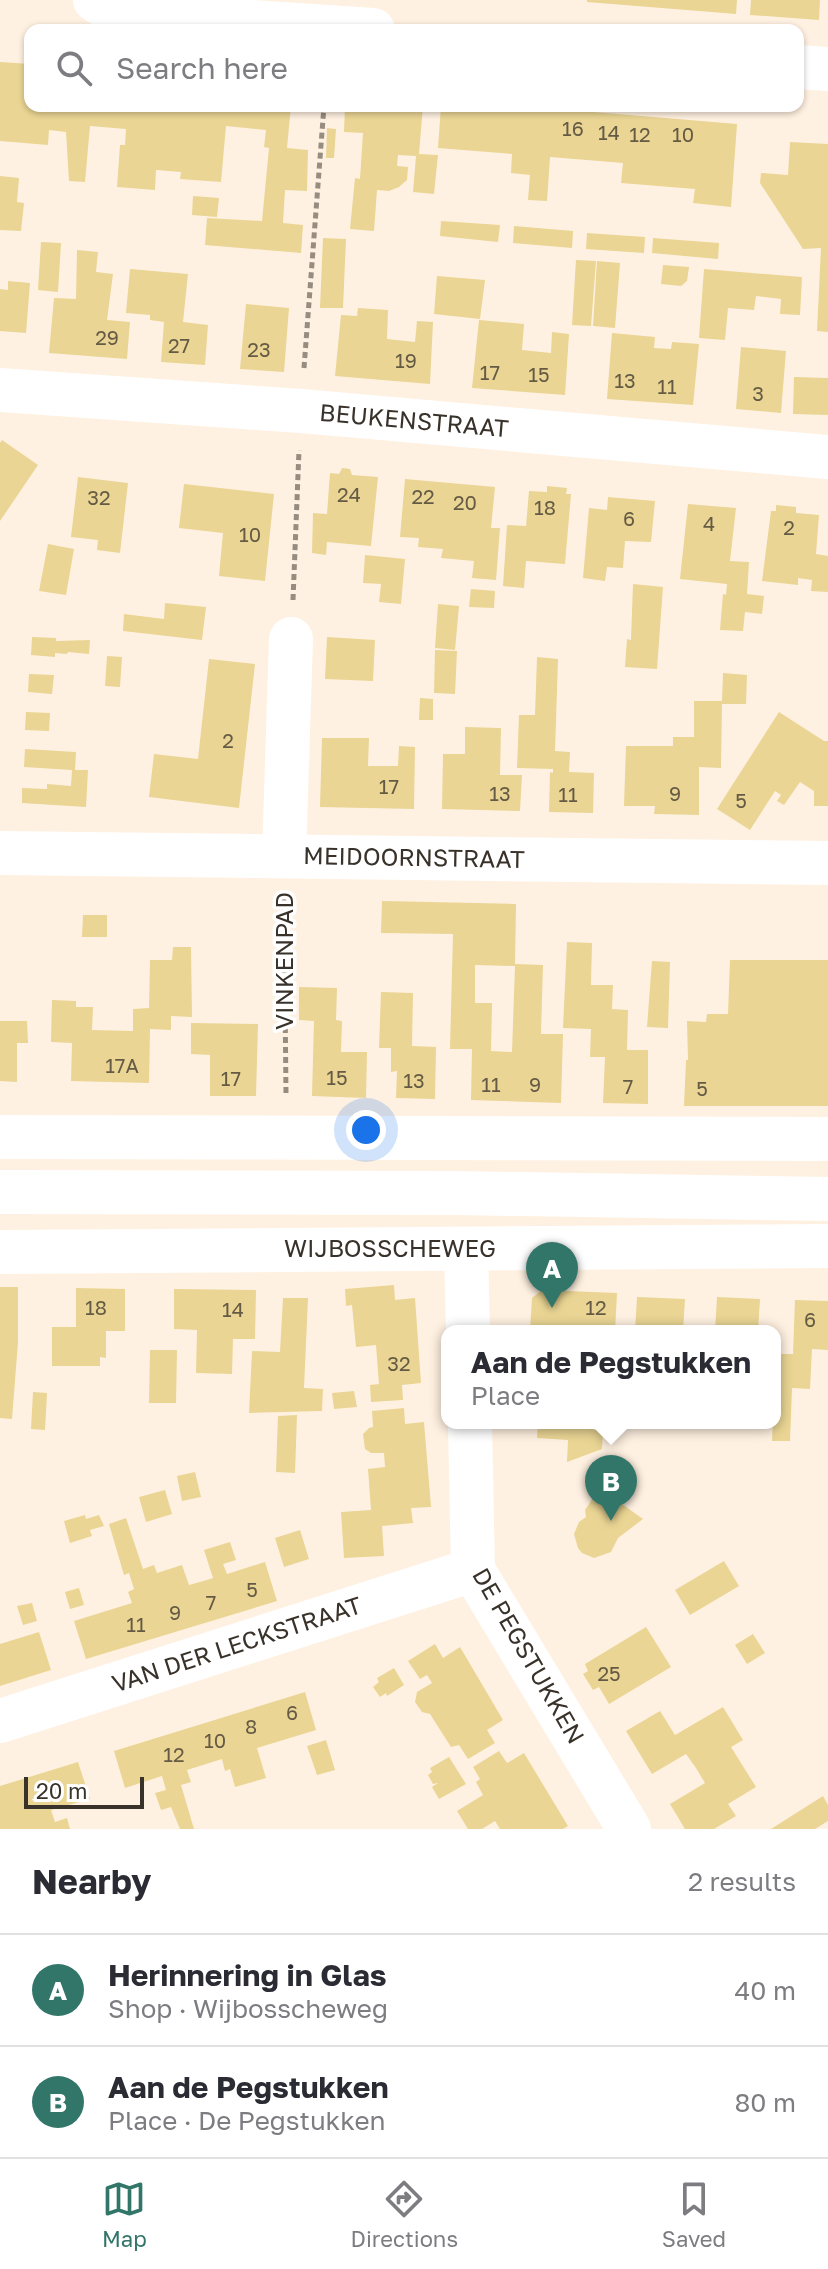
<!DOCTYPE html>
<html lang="en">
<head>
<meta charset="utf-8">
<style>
  body { margin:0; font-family:"Golos Text",sans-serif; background:#f2f2f3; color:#2b2b33 }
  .scale { position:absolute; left:24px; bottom:20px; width:120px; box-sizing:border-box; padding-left:8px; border:4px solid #39322a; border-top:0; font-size:22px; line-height:28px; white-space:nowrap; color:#39322a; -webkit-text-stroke:6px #fff; paint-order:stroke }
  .you { position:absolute; left:366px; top:1130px; width:28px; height:28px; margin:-20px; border:6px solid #fff; border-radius:50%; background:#1a73e8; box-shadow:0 0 0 12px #1a73e833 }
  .badge { display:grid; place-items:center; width:52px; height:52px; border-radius:50%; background:#32766a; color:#fff; font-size:26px; font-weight:700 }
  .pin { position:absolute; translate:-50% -66px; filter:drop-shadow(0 2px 4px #0008) }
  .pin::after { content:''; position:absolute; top:42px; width:28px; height:24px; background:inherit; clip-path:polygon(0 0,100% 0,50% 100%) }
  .popup { position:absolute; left:441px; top:1325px; width:340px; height:104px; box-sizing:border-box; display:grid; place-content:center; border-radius:16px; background:#fff; filter:drop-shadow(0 2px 6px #0005); font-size:26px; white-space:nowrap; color:#7c7c81 }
  .popup b { font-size:30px; color:#2b2b33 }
  .popup::after { content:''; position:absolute; left:50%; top:100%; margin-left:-16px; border:16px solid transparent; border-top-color:#fff }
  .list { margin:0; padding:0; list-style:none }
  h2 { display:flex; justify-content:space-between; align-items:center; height:104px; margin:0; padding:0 32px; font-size:34px }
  h2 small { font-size:26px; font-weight:400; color:#7c7c81 }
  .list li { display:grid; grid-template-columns:52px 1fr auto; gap:24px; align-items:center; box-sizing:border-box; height:112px; padding:0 32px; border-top:2px solid #e1e1e2 }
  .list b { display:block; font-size:30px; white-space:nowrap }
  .list p { margin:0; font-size:26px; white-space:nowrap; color:#7c7c81 }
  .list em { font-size:26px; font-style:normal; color:#7c7c81 }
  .icon { flex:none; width:44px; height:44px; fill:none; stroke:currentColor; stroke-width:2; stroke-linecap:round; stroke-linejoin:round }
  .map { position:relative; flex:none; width:828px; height:1829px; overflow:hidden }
  .search { position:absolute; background:#fff; box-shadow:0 2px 6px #0004; left:24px; right:24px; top:24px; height:88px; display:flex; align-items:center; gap:20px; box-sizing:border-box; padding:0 28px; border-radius:16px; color:#7c7c81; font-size:30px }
  .sheet { height:328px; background:#fff }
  nav { display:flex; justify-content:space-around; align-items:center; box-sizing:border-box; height:112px; border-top:2px solid #e1e1e2; background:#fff; font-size:22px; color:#7c7c81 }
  nav a { display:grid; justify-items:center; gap:4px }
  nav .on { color:#32766a }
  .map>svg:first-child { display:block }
  .building { fill:#ead594; fill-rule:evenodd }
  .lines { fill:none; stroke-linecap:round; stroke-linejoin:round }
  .path { stroke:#968c80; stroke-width:5; stroke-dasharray:6 4; stroke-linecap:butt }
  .minor { stroke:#fff; stroke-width:44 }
  .tertiary { stroke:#fff; stroke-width:44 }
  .labels { text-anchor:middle; stroke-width:7; stroke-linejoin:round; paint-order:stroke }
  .number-label { font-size:20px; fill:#655b44 }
  .street-label { font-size:24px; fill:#39322a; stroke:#fff }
</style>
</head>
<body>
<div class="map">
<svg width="828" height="1829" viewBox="0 0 828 1829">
  <rect width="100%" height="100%" fill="#fff1e1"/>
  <!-- building -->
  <path class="building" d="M587 0H737L736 14 587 2Z
    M751 0H820L819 20 750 15Z
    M0 62 30 64V106H291L287 148 308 150 307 191 285 190 283 223 303 225 301 253 205 245 207 218 262 221 269 148 264 147 266 130 226 126 221 182 180 179 181 172 156 170 155 190 117 187 120 145H125L126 129 90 126 85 182 69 181 66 132 49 130 48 145 0 141Z
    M345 106H423L419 154 438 155 434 194 413 192 416 156 398 155 397 166 408 167 407 180 399 187 389 191 377 190 374 231 350 229 355 178 360 179 363 133 344 132Z
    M441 106H522L737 124 731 207 693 203 695 189 621 183 623 163 550 157 547 201 528 200 530 175 511 173 512 154 438 148Z
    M327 128 336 129 334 158H326Z
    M790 142 828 144V332L817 331 821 248 803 249 760 183 761 173 788 175Z
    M0 176 19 178 17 202 24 203 21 231 0 230Z
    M193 196 219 198 217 217 192 215Z
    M441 221 500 225 498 242 440 236Z
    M514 226 573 231 572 248 513 243Z
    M587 233 645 237 644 253 586 249Z
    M323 238 346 239 343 308H320Z
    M653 238 719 243 718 259 652 253Z
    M41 242 61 243 58 292 38 290Z
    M77 250 98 252 96 272 113 274 107 320 130 322 127 359 49 353 54 298 76 299Z
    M576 260 596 261 591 326 572 325Z
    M597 261 620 263 615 328 593 326Z
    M663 265 689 267 687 281 681 286 661 284Z
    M130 269 188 274 183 322 208 325 205 365 161 362 164 322 150 320V315L126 313Z
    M704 269 802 277 800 315 780 314 781 299 756 296 754 310 728 308 725 340 699 338Z
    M437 276 485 280 480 319 434 314Z
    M8 281 30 283 26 333 0 331V289L8 290Z
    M246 304 289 308 284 372 240 369Z
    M358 308 388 310 387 339 415 342 417 321 433 322 430 384 335 376 341 315 357 316Z
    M479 320 524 324 522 350 551 353 552 332 569 334 565 395 472 388Z
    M612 333 655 337 654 348 671 349 672 342 699 344 693 405 607 399Z
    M741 347 786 351 781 413 736 409Z
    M794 377 828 378V415L793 414Z
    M2 440 38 465 0 521V443Z
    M342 468 350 469 352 475 378 477 371 546 327 542 326 555 312 553 313 513 327 514 330 473 339 474Z
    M78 477 128 483 120 553 97 550 98 540 71 537Z
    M405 479 495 487 491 528H500L496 580 472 578 474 561 441 558 443 549 418 547 419 538 400 537Z
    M184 484 274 494 265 581 219 576 223 533 179 528Z
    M547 486 567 488 566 494H571L565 564 526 561 524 588 503 586 507 525 526 526 529 491 547 492Z
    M608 497 655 501 651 542 625 541 623 568 607 567 605 581 583 578 589 508 607 510Z
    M688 504 736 508 730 561 749 562 747 594 764 596 762 614 745 612 743 631 720 630 723 594 726 595 727 584 680 579Z
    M776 505 796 507V513L819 515 816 554 828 556V592L811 591 812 580 798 578V585L762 581 771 511H776Z
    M48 544 74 549 66 595 39 591Z
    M365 555 405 559 401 604 379 602 381 584 363 583Z
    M633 584 663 587 657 669 625 667 627 639 631 640Z
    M471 589 495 591 494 608 469 607Z
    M165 603 206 607 202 640 123 631 124 614 164 619Z
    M438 604 459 606 455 650 435 648Z
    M32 637 56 638V641L90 640 89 654 68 652 67 654 55 653V657L31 655Z
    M327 637 375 640 373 681 325 679Z
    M435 650 457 651 455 694 434 693Z
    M107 656 122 657 120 687 105 686Z
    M537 657 558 659 555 751 570 752 569 772 594 773 593 813 549 812 550 772 553 773V769L517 768 519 715H535Z
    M209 659 255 664 239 808 149 797 154 754 198 759Z
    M723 673 747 675 746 704H722L721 768 699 767V815L654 814 655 806H624L626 746H673V737H694V701H722Z
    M29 674 54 675 52 694 28 692Z
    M420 698 433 699V720H419Z
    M26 712 50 713 49 731 25 730Z
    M779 712 824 741H828V806H814V791L800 782 784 805 777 801 781 795 775 791 750 830 717 809Z
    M465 727 501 728 500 775H522L520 811 442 809 443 754H465Z
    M322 738H369L368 766H398L399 746 415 747 414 809 320 807Z
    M25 749 76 752 75 770H88L86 807 22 803V788L47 789V784L71 786 72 770 24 767Z
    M382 901 516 904 515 964 543 965 541 1034H563L561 1103 471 1100 472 1049H450L453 934 381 933ZM475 965 515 966 512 1052 491 1051 492 1003H475Z
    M83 915H107V937H82Z
    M567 942 592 943 591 985H613L612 1009 628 1010 627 1050H648V1104L603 1103 605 1057H590L591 1029 563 1028Z
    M173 947H191L192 1017 171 1016V1030L150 1029 149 1083 71 1081 72 1043 51 1042 52 1000 76 1001V1007H93L92 1030 133 1031V1009L149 1008 150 960H172Z
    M730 960H828V1106H684L686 1060H688L687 1021 706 1022 707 1014H728Z
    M652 961 670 962 668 1028 647 1027Z
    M299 987 337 988 336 1020 342 1021 341 1052H367L366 1098 312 1096 314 1021 299 1020Z
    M381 992 413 993 412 1046 436 1047 435 1099 396 1098 397 1071 391 1072V1048H379Z
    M0 1021H27L28 1043H17V1082L0 1081Z
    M191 1023 258 1024 256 1096H210V1055L191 1054Z
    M394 1285 395 1300 415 1298 421 1383 402 1385 403 1400 371 1402 370 1385 379 1384 376 1345 356 1347 352 1305 346 1306 345 1289Z
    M0 1287H18V1342L12 1419 0 1418Z
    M76 1288 125 1289V1331H106V1358L100 1357V1366H52V1327H76Z
    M174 1289 256 1290 255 1339H233L232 1374 196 1373 197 1330 174 1329Z
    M542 1290 617 1293 615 1331H530L532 1298Z
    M637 1297 685 1299 683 1331H635Z
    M717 1297 760 1299 758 1331H715Z
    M283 1298H308L304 1388 323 1389 322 1411 249 1413 252 1351 280 1352Z
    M795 1300 828 1301V1350L812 1349 810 1389 792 1388 790 1441H772L776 1354H793Z
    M150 1350H177L176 1403H149Z
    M354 1391 357 1407 334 1409 332 1393Z
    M33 1392 47 1393 45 1430 31 1429Z
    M404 1408 405 1424 424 1422 431 1507 411 1508 413 1523 382 1526 384 1556 344 1558 341 1512 371 1510 368 1469 385 1467 384 1453H371L365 1449 363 1434 369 1428 373 1427 372 1411Z
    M297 1415 295 1473 276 1472 278 1416Z
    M538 1423H593V1430H603L602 1449 567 1462 568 1440 537 1438Z
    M195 1472 201 1497 182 1501 177 1476Z
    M595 1485 643 1519 618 1538 611 1552 594 1558 582 1553 578 1548 574 1534 579 1522 586 1517 585 1510 595 1495 590 1492Z
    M165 1490 172 1514 146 1522 139 1497Z
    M85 1515 86 1519 99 1515 104 1526 90 1530 92 1536 70 1543 64 1521Z
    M126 1518 143 1569 154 1565 157 1573 182 1565 189 1585 207 1580 213 1578 204 1550 230 1542 236 1560 223 1564 227 1574 265 1562 277 1601 86 1659 74 1621 132 1603 128 1592 134 1589 129 1573 124 1575 109 1524Z
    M300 1530 309 1559 284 1567 275 1538Z
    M724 1561 739 1586 690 1615 675 1590Z
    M79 1588 84 1605 70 1609 65 1592Z
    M32 1603 37 1621 23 1625 17 1606Z
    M646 1627 671 1667 609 1704 599 1687 593 1690 583 1674 588 1671 585 1664Z
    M39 1632 51 1670 0 1686V1644Z
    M753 1634 765 1653 747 1664 735 1645Z
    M435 1644 443 1658 460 1647 503 1720 487 1730 495 1743 468 1759 459 1745 451 1747 430 1714 422 1712 415 1702 417 1692 432 1683 427 1675 420 1679 408 1661Z
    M394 1668 404 1685 387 1696 386 1693 380 1697 373 1687 379 1682 377 1678Z
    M305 1692 316 1730 257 1748 266 1778 235 1787 230 1769 225 1771 222 1759 187 1770 191 1782 181 1785 194 1829H180L171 1807 161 1810 155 1793 166 1790 162 1776 125 1788 114 1751Z
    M723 1707 743 1740 731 1747 756 1787 728 1804 736 1816 714 1829H685L670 1804 705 1783 696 1768 686 1754 652 1774 626 1731 660 1711 675 1735Z
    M326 1740 335 1770 317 1775 307 1746Z
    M499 1751 507 1763 524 1753 568 1826 563 1829H500L495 1821 482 1829H468L457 1811 483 1795 476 1782 480 1779 473 1767Z
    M449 1757 466 1784 439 1799 432 1787 438 1783 433 1784 428 1775 432 1772 430 1768Z
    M78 1762 90 1799 51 1810 55 1822 67 1818 70 1829H0V1786Z
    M823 1796 828 1805V1821L815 1829H771Z"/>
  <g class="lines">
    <!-- path -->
    <path class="path" d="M304 368 324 106
      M293 600 299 450
      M284 897 286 1095"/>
    <!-- minor -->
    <path class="minor" d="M95 0 116 13 373 30
      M798 67 828 69
      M0 390 301 411 828 457
      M0 853 828 863
      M284 856 291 639
      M0 1137 828 1139
      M466 1249 468 1331
      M0 1252 828 1246
      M470 1423 473 1570 629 1829
      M0 1721 473 1570"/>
    <!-- tertiary -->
    <path class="tertiary" d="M0 1192 455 1193 828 1199"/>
  </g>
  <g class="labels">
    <!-- number labels -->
    <g class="number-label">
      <text x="573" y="136">16</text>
      <text x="609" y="140">14</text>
      <text x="640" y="142">12</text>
      <text x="683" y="142">10</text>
      <text x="107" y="345">29</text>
      <text x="179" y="353">27</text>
      <text x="259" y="357">23</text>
      <text x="406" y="368">19</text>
      <text x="490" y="380">17</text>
      <text x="539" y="382">15</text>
      <text x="625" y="388">13</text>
      <text x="667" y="394">11</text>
      <text x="758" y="401">3</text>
      <text x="349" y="502">24</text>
      <text x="423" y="504">22</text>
      <text x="99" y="505">32</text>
      <text x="465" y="510">20</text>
      <text x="545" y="515">18</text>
      <text x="629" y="526">6</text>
      <text x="709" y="531">4</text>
      <text x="789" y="535">2</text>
      <text x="250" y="542">10</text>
      <text x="228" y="748">2</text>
      <text x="389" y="794">17</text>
      <text x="500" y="801">13</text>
      <text x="675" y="801">9</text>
      <text x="568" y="802">11</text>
      <text x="741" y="808">5</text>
      <text x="122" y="1073">17A</text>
      <text x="337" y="1085">15</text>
      <text x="231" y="1086">17</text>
      <text x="414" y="1088">13</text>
      <text x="491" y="1092">11</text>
      <text x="535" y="1092">9</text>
      <text x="628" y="1094">7</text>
      <text x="702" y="1096">5</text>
      <text x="96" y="1315">18</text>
      <text x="596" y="1315">12</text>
      <text x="233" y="1317">14</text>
      <text x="810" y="1327">6</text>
      <text x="399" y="1371">32</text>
      <text x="252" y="1597">5</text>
      <text x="211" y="1610">7</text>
      <text x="175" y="1620">9</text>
      <text x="136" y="1632">11</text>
      <text x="609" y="1681">25</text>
      <text x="292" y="1720">6</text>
      <text x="251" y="1734">8</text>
      <text x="215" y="1748">10</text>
      <text x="174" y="1762">12</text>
    </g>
    <!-- street labels -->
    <g class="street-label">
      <text transform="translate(414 421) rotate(5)" y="8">BEUKENSTRAAT</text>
      <text transform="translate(414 858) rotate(1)" y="8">MEIDOORNSTRAAT</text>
      <text transform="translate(285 961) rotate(-90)" y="8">VINKENPAD</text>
      <text x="390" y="1257">WIJBOSSCHEWEG</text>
      <text transform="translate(237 1645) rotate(-18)" y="8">VAN DER LECKSTRAAT</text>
      <text transform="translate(528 1656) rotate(60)" y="8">DE PEGSTUKKEN</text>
    </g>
  </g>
</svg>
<div class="scale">20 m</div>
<div class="you"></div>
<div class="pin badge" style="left:552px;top:1308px">A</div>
<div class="pin badge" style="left:611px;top:1521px">B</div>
<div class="popup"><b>Aan de Pegstukken</b>Place</div>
<div class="search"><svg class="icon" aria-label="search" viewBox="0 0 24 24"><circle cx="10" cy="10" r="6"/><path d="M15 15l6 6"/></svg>Search here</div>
</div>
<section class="sheet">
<h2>Nearby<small>2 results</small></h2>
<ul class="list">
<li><span class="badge">A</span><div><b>Herinnering in Glas</b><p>Shop · Wijbosscheweg</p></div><em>40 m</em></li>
<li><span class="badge">B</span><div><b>Aan de Pegstukken</b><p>Place · De Pegstukken</p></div><em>80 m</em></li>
</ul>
</section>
<nav>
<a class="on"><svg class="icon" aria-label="map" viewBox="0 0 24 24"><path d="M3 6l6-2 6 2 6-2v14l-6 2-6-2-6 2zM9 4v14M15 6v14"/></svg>Map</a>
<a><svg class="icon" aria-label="directions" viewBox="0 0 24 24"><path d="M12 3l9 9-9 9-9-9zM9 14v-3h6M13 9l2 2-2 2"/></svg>Directions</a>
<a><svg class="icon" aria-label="saved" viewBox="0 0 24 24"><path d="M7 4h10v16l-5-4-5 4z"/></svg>Saved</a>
</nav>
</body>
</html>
